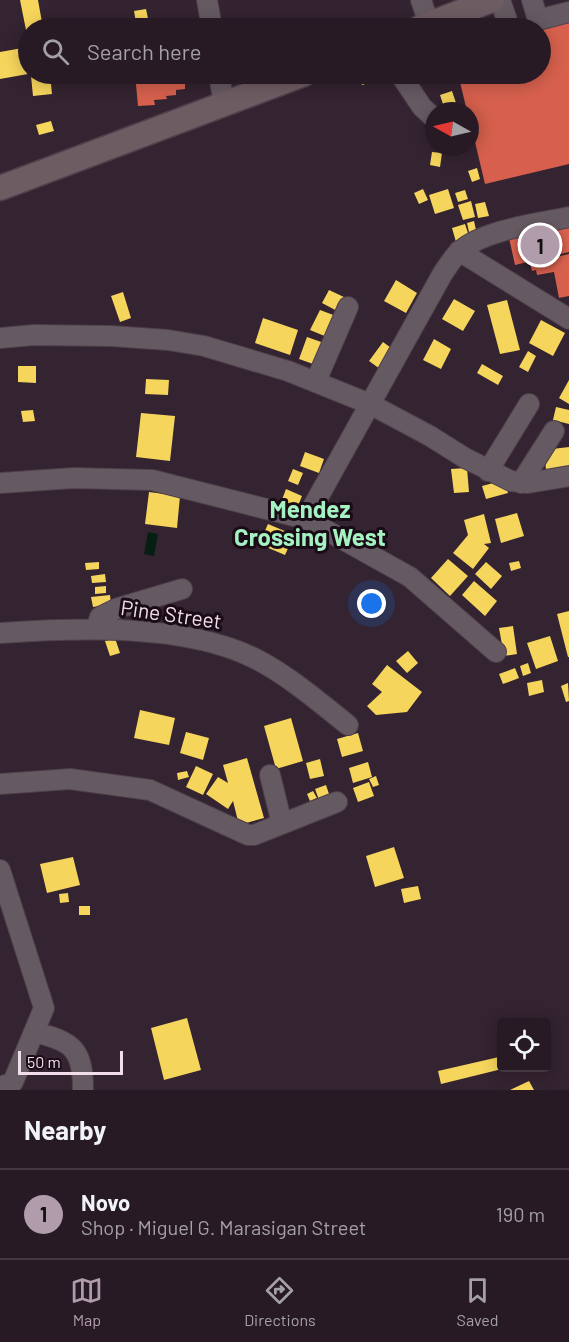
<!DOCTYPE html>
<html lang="en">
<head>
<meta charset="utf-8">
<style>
  body { margin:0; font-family:Barlow,sans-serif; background:#2f232c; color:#f1f3f6 }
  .controls { position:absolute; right:18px; bottom:18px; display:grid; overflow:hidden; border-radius:6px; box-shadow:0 3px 15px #0003 }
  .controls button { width:54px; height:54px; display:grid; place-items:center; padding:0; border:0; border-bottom:2px solid #433841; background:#271a24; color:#f1f3f6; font:30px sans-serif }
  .compass { position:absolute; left:425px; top:102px; width:54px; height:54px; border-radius:50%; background:#271a24; box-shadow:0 3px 15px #0003; rotate:278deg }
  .scale { position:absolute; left:18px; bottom:15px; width:105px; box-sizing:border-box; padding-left:6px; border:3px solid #f2ddeb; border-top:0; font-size:16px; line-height:21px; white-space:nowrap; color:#f2ddeb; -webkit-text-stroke:4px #1a0c16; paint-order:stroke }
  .you { position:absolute; left:372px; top:604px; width:21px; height:21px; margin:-15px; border:4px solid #fff; border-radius:50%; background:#1a73e8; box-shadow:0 0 0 9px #1a73e833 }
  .badge { display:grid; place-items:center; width:39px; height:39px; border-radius:50%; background:#b09caa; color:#111; font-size:20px; font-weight:700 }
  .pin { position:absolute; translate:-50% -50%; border:3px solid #fff; box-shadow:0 2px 6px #0006 }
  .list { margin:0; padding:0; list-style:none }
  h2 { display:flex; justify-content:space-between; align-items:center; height:78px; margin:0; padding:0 24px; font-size:26px }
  h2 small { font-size:20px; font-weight:400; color:#a4a1a6 }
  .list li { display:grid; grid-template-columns:39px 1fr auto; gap:18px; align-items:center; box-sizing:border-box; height:90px; padding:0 24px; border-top:2px solid #433841 }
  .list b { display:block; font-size:22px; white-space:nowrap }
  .list p { margin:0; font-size:20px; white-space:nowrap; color:#a4a1a6 }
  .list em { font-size:20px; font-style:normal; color:#a4a1a6 }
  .icon { flex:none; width:33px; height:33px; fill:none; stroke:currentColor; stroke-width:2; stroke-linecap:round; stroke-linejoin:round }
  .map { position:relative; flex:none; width:569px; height:1090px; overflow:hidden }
  .search { position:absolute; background:#271a24; box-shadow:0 3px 15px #0003; left:18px; right:18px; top:18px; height:66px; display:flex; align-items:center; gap:15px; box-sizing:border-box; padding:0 21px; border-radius:33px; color:#a4a1a6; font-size:22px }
  .sheet { height:168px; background:#271a24 }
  nav { display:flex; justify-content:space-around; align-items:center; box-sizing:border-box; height:84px; border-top:2px solid #433841; background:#271a24; font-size:16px; color:#a4a1a6 }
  nav a { display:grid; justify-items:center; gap:3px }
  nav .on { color:#b09caa }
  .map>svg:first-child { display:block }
  .water { fill:#071e12 }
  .homes { fill:#f6d55c }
  .shops { fill:#d6604d }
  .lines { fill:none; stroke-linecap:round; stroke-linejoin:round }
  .minor-casing { stroke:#4e3f4a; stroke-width:22 }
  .major-casing { stroke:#4e3f4a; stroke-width:27 }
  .minor { stroke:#655962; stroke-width:20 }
  .major { stroke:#6e5c63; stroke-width:24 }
  .labels { text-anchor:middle; stroke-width:6; stroke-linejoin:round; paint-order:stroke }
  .street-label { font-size:21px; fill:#f2ddeb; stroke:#1a0c16 }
  .quarter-label { font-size:24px; font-weight:bold; fill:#a4f1c2; stroke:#1a0c16 }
</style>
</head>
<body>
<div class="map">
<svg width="569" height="1090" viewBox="0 0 569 1090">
  <rect width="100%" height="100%" fill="#342330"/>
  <!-- water -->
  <path class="water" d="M148 532 158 534 154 556 144 554Z"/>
  <!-- homes -->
  <path class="homes" d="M20 0H38L43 28H28V40Z
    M146 9 150 28H137L134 11Z
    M133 19 135 28H125L123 22Z
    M28 47V74L0 79V52Z
    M50 74 52 94 33 96 31 76Z
    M358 74H386L387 77 362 85Z
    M452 91 457 106 445 110 440 95Z
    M51 121 54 131 39 135 36 125Z
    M432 152 442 153 440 167 430 165Z
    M477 168 480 179 472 182 468 171Z
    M423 189 428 200 419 204 414 193Z
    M448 189 454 208 435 214 429 195Z
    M465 190 468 199 458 202 455 193Z
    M471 201 475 217 463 220 458 205Z
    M485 202 489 216 478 218 475 204Z
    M474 221 478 239 471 241 467 223Z
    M465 224 472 245 458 249 452 228Z
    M396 280 417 293 406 313 384 301Z
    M329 290 346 298 339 312 322 303Z
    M123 292 131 318 120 322 111 296Z
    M454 299 475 311 463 331 442 319Z
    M507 300 520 350 500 354 487 305Z
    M320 310 336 316 327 337 310 330Z
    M263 318 298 330 290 355 255 343Z
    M541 320 565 333 553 356 529 343Z
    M307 337 324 343 316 365 299 359Z
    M434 339 451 349 441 369 423 360Z
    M383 342 394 350 380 369 369 361Z
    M528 351 536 356 528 372 519 367Z
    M482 364 503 376 498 385 477 373Z
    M18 366H36V383L18 382Z
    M146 379 169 380 168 395 145 394Z
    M569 380V404L559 398Z
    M556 407 569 410V424L553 420Z
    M33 410 35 421 23 422 21 411Z
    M141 413 175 416 170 461 136 457Z
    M569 447V467L546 470 544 450Z
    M305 452 324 459 319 473 300 466Z
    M467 468 469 492 454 493 451 469Z
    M293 469 303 473 298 485 288 481Z
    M505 480 508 493 486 499 482 486Z
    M286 489 302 496 296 511 280 505Z
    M149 492 180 496 177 528 145 524Z
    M517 513 524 536 501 543 495 519Z
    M484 514 491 543 484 544 489 548 473 569 453 553 468 535 464 520Z
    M268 524 294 535 285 555 259 544Z
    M448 559 468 576 450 596 431 578Z
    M519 561 521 568 511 571 509 563Z
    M99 562V569L86 570 85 563Z
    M486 562 502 576 491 589 475 574Z
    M105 574 106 582 92 583 91 576Z
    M474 581 497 601 485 616 462 595Z
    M106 586V593L95 594V587Z
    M110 595 111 604 93 607 91 597Z
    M569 611V657H568L557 614Z
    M513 626 517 654 504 656 499 628Z
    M550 636 558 661 536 669 527 643Z
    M115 638 120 653 110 656 105 641Z
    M408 651 418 663 407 673 396 661Z
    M528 663 531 673 523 676 520 666Z
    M387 665 422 692 407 712 376 715 367 706 382 692 372 684Z
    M515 668 519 678 503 684 499 674Z
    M542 680 544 692 529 696 527 683Z
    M568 683 569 701 566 702 561 686Z
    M140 710 175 718 169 745 134 738Z
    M291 718 303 761 276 769 264 726Z
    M186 732 209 738 203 760 180 753Z
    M358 733 363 751 342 757 337 739Z
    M247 758 264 818 239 825 233 801 228 809 206 794 218 777 228 783 223 765Z
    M320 759 324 776 310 779 306 763Z
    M368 762 372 777 353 783 349 768Z
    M196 766 213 774 203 795 186 787Z
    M187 771 189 777 178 780 177 773Z
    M376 776 379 785 373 787 369 779Z
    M369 782 374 796 358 802 353 788Z
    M326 785 330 797 319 800 315 789Z
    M313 791 317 798 310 801 307 794Z
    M394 847 404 878 375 887 366 856Z
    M73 857 80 885 47 893 40 864Z
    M418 886 421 899 404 903 401 889Z
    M68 893 69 902 60 903 59 894Z
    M79 906H90V915H79Z
    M187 1018 201 1070 164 1080 151 1028Z
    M499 1057 502 1069 441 1084 438 1071Z
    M529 1081 534 1090H510Z"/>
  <!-- shops -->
  <path class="shops" d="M569 21V164L485 184 470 121V111H467L458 74H540V28H532L552 23Z
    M135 74H204V81L185 82V89L176 90V95L166 96 167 99 154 100 155 105 138 106Z
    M569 224V252L515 265 509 238Z
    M569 254V296L559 298 554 272 537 275 536 270 532 271 530 263Z"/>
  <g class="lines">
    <!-- minor casing -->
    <g class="minor-casing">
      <path id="minor" d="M207 0 212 28
        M421 0 429 24
        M500 0 509 26
        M532 0 538 20 569 12
        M464 11 469 28
        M219 74 224 105
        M400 74 422 107 434 118
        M459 251 569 319
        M0 338 34 335 111 336 168 340 204 346 288 371 370 404 430 436 465 458 511 481 528 483 569 476
        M316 381 348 307
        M488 471 529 404
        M0 483 74 478 152 480 306 519 410 577 496 652
        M521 483 554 431
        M306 519 443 273C448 266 454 256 460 251 486 229 537 224 569 217
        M96 629 100 617 118 608 182 589
        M0 633C77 628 185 623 256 659 289 676 319 702 348 725
        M270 775 282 824
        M0 784 70 779 150 790 248 835H254L337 802
        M0 870 44 1008 13 1082 0 1087
        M35 1032C72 1042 83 1048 83 1090"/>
    </g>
    <!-- major casing -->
    <g class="major-casing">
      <path id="major" d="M419 28 492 0
        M0 188 304 74"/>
    </g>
    <!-- minor -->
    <use href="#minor" class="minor"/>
    <!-- major -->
    <use href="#major" class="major"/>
  </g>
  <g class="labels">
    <!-- street labels -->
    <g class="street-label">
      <text transform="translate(171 615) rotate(8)" y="7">Pine Street</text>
    </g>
    <!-- quarter labels -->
    <g class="quarter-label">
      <text x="310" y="518">Mendez<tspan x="310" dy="28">Crossing West</tspan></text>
    </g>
  </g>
</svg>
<div class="controls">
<button><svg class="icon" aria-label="locate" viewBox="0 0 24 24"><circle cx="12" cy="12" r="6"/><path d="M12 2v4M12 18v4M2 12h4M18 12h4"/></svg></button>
</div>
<svg class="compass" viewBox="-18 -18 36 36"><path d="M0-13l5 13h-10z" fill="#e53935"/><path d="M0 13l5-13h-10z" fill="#a4a1a6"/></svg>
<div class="scale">50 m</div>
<div class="you"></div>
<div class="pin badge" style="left:540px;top:245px">1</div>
<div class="search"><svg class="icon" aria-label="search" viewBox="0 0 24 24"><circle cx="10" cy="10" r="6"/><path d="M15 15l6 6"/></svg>Search here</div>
</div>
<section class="sheet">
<h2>Nearby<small></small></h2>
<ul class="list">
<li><span class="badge">1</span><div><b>Novo</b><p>Shop · Miguel G. Marasigan Street</p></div><em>190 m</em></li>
</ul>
</section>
<nav>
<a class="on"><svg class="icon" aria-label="map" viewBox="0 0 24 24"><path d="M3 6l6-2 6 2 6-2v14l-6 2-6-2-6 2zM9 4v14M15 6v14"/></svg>Map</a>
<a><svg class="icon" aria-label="directions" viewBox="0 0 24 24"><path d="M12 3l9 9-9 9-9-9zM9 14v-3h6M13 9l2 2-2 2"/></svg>Directions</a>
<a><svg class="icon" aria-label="saved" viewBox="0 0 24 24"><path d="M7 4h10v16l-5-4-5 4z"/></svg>Saved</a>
</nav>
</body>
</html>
